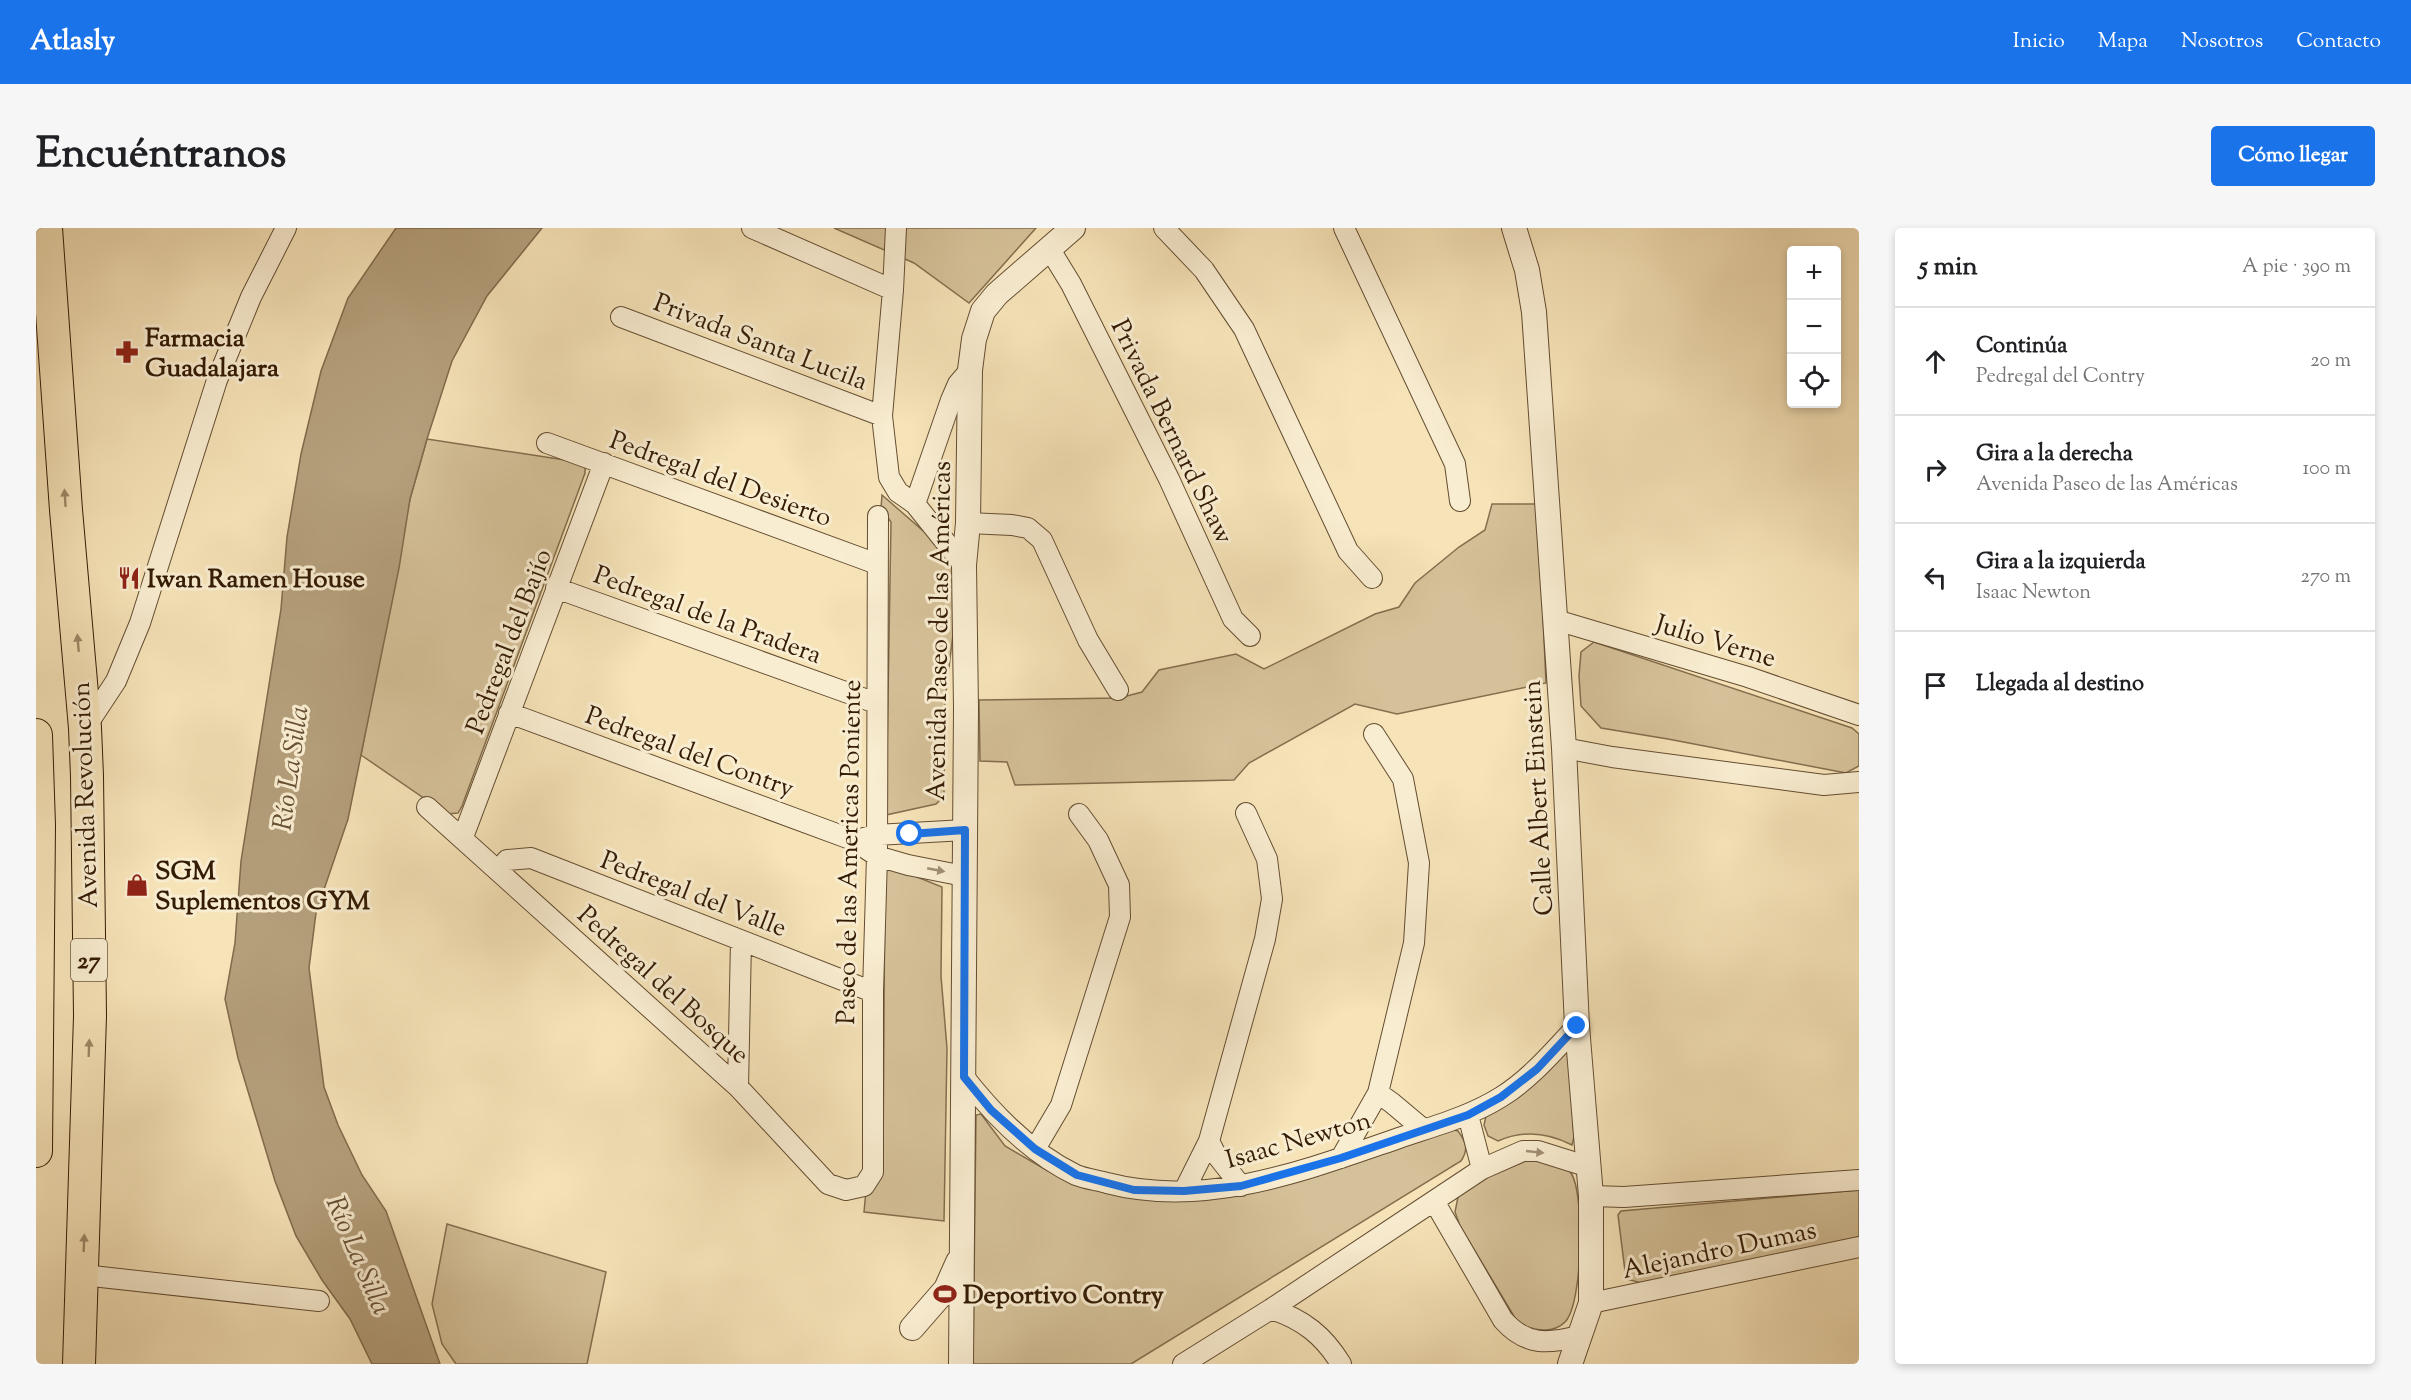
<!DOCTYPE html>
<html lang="es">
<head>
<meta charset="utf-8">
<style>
  body { margin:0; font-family:"Sorts Mill Goudy",serif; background:#f6f6f6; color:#202124 }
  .controls { position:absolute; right:18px; top:18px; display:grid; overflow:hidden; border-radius:6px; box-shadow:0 3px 9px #0003 }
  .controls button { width:54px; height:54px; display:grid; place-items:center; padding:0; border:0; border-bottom:2px solid #e0e0e0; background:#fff; color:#202124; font:30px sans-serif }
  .stop { position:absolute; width:18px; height:18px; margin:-14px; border:4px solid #1a73e8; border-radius:50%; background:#fff }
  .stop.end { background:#1a73e8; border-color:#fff; box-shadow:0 2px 6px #0008 }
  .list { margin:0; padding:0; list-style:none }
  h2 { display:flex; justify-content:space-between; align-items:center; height:78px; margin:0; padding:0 24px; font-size:26px }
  h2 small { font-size:20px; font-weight:400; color:#757577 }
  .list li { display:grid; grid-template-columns:39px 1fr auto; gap:18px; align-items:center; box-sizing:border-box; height:108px; padding:0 24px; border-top:2px solid #e0e0e0 }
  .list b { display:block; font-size:22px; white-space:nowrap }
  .list p { margin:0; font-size:20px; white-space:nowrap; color:#757577 }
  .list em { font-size:20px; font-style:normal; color:#757577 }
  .icon { flex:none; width:33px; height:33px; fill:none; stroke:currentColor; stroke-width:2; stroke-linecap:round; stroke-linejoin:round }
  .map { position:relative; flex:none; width:1823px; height:1136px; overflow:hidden; border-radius:6px }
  header { display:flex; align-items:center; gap:36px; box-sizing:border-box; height:84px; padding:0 30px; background:#1a73e8; color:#fff }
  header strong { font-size:28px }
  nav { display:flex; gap:33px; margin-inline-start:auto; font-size:21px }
  .intro { display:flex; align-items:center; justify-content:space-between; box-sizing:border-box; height:144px; padding:0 36px }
  h1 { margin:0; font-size:42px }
  .button { padding:15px 27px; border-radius:6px; background:#1a73e8; color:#fff; font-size:21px; font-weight:700 }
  main { display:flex; gap:36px; padding:0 36px }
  aside { flex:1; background:#fff; border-radius:6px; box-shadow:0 3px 9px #0003 }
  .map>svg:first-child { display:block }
  .green { fill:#d5c199; stroke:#846e4e; stroke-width:1.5 }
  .water { fill:#b49f7b; stroke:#806a4b; stroke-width:1.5 }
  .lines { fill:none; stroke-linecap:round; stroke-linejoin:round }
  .minor-casing { stroke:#644d31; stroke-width:22 }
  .tertiary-casing { stroke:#644d31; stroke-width:26 }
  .primary-casing { stroke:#331b04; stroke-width:34 }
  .minor { stroke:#f9edd1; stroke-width:20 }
  .tertiary { stroke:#f9edd1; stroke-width:24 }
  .primary { stroke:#f6e3b8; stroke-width:32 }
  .oneway { fill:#9e8967 }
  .oneway2 { fill:#a08e75 }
  .route { stroke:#1a73e8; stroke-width:8 }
  .labels { text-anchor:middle; stroke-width:6; stroke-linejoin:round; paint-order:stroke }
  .shield { fill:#f9edd1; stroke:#6e5a42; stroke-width:1.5 }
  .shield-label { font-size:24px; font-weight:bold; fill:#331b04 }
  .poi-label { font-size:26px; font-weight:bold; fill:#331b04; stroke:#f9edd1; text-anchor:start }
  .street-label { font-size:26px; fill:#331b04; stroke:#f9edd1 }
  .water-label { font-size:27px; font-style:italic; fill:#675034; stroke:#f9edd1 }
</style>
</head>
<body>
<header>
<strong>Atlasly</strong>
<nav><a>Inicio</a><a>Mapa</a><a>Nosotros</a><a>Contacto</a></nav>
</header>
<div class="intro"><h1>Encuéntranos</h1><a class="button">Cómo llegar</a></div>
<main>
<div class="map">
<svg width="1823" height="1136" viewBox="0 0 1823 1136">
  <rect width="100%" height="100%" fill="#f6e3b8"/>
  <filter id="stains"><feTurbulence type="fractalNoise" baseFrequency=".00333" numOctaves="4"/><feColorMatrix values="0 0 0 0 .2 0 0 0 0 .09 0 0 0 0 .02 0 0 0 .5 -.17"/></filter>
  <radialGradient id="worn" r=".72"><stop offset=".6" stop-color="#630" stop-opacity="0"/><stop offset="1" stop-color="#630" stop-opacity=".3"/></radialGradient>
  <!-- green -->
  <path class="green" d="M798 0H1000L933 75 878 35Z
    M391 211 542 234 549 239V245L426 578 422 585 411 586 325 527 374 271Z
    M846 267 916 328 919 390 909 472 908 568 900 576 850 587 855 294 845 280Z
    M1456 276H1502L1510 455 1361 486 1319 476 1213 535 1198 552 979 557 971 534 944 533 943 472 1083 470 1106 464 1123 442 1200 426 1228 441 1339 386 1363 379 1379 355 1423 319 1449 302Z
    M1558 414 1816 500 1823 506V538L1810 545 1632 511 1565 500 1545 478 1543 448 1545 424Z
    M849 636 906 659 905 748 911 820 908 993 828 984 830 962 843 950 847 937Z
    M1528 820 1533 824 1538 909 1536 917C1511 904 1487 902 1462 913L1452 908 1448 897 1450 888 1483 869 1508 847Z
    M945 886 969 918 1012 943 1060 956 1170 965 1409 900 1422 903C1430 914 1433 921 1425 933L1095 1136H937L940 887Z
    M1490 925C1505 928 1526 931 1535 945 1549 966 1547 1076 1529 1094 1516 1107 1497 1102 1482 1095L1424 998 1419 984 1423 964Z
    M1823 962V1012L1613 1057 1590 1051 1582 987 1585 983Z
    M411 996 570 1044 551 1136H420L406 1116 396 1076Z"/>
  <!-- water -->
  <path class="water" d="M360 0H506L451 68 416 133 391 211 374 271 363 340 312 591 280 685 273 740 288 859 302 897 326 947 350 983 404 1136H336L314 1091 286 1052 260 1008 239 953 202 830 189 771 199 715 205 633 245 381 251 309 265 226 285 143 312 70Z"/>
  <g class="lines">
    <!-- minor casing -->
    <g class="minor-casing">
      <path id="minor" d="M716 0 857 62
        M860 0 857 62 846 188 853 249 862 264 879 276 928 337
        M1128 0 1168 42 1208 101 1312 323 1336 350
        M1308 0 1419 236 1424 273
        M1013 20 1035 56 1133 251 1197 391 1214 408
        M585 89 846 188
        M511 215 841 336
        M879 276 915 172 922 156 934 142
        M932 295 976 297 992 300 1006 312 1052 412 1082 462
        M520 360 840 475
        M1520 392 1712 449 1823 487
        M473 485 817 612 841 628 872 637 928 648
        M49 500 80 453 104 395 181 152 215 69 250 0
        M1528 520 1576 529 1788 557 1823 554
        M391 579 702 859 792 956 810 962 828 958 837 944V764L841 628 842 288
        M427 609 568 235
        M828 610 840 607 929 602
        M462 643 471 632 495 630 837 764
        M928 849C957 886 996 926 1040 947 1050 951 1061 952 1071 955 1170 981 1270 942 1363 910 1398 898 1433 889 1465 869 1494 851 1517 824 1541 798
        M702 859 705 713
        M1342 865 1356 875 1387 901
        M1432 887 1446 941
        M1173 913 1179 925 1205 958
        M999 921 1025 877 1084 689 1083 657 1062 612 1043 586
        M1305 930 1342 865 1378 715 1383 635 1367 551 1338 506
        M1148 963 1173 913 1229 711 1236 671 1231 631 1210 585
        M1555 968 1588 969 1823 952
        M1398 973 1467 1092C1490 1118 1512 1116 1543 1108
        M47 1047 283 1073
        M1555 1075 1823 1019
        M1235 1081C1267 1091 1288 1108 1305 1136
        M1147 1136 1235 1081 1446 941 1487 923H1502L1553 939"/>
    </g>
    <!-- tertiary casing -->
    <g class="tertiary-casing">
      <path id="tertiary" d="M1478 0 1491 42 1498 84 1528 520 1541 798 1555 968V1075L1534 1136
        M876 1100 910 1061 922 1034
        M925 1136 930 481 928 337 932 295 934 142 938 111 947 83 961 66 1037 0"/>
    </g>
    <!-- primary casing -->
    <g class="primary-casing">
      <path id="primary" d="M10 0 30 282 49 500 51 548 54 788 43 1136
        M0 507 3 597 0 923"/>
    </g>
    <!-- minor -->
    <use href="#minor" class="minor"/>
    <!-- tertiary -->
    <use href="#tertiary" class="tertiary"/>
    <!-- primary -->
    <use href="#primary" class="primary"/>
  </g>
  <!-- one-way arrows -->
  <defs><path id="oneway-solid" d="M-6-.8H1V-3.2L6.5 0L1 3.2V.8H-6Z" transform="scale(1.5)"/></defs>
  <g class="oneway">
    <use href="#oneway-solid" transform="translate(29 270) rotate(-94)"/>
    <use href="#oneway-solid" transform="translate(42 415) rotate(-95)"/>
    <use href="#oneway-solid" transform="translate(53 820) rotate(-88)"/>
    <use href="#oneway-solid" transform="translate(48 1015) rotate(-88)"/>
  </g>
  <g class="oneway2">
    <use href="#oneway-solid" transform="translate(900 642) rotate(11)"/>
    <use href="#oneway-solid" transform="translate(1499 924) rotate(6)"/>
  </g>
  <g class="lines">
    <!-- route -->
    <path class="route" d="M874 606 929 602 928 849 955 882 999 921 1041 947 1098 962 1148 963 1205 958 1305 930 1432 887 1465 869 1501 841 1541 798"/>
  </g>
  <!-- icons -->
  <defs>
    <g id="pharmacy-bare" transform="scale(1.8)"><path d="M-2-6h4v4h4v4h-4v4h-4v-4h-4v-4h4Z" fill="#8f2418" stroke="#f9edd1" stroke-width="2.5" paint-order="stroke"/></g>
    <g id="restaurant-bare" transform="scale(1.8)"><path d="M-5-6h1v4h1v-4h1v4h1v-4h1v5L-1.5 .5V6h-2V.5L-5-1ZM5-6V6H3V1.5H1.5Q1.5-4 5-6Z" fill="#8f2418" stroke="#f9edd1" stroke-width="2.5" paint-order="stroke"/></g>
    <g id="shop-bare" transform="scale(1.8)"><path d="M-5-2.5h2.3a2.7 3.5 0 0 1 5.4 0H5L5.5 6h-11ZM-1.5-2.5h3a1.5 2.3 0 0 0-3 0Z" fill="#8f2418" stroke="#f9edd1" stroke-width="2.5" paint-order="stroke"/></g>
    <g id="stadium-bare" transform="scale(1.8)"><path d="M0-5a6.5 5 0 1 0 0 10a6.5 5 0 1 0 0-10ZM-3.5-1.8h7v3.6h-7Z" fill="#8f2418" stroke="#f9edd1" stroke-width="2.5" paint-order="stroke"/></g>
  </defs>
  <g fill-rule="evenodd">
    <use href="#pharmacy-bare" x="91" y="124"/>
    <use href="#restaurant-bare" x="93" y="350"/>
    <use href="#shop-bare" x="101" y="657"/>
    <use href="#stadium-bare" x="909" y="1066"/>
  </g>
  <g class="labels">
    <!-- shield labels -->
    <rect class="shield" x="35" y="711" width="36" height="42" rx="4.5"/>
    <g class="shield-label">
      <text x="53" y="740">27</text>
    </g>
    <!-- poi labels -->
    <g class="poi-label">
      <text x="109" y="118">Farmacia<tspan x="109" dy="30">Guadalajara</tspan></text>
      <text x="111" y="359">Iwan Ramen House</text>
      <text x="119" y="651">SGM<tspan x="119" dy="30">Suplementos GYM</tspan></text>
      <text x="927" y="1075">Deportivo Contry</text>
    </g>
    <!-- street labels -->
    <g class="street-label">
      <text transform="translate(725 113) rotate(21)" y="9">Privada Santa Lucila</text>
      <text transform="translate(1137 203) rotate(64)" y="9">Privada Bernard Shaw</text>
      <text transform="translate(685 250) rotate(20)" y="9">Pedregal del Desierto</text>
      <text transform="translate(672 386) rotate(20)" y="9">Pedregal de la Pradera</text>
      <text transform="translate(902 403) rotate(-89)" y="9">Avenida Paseo de las Américas</text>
      <text transform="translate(1680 412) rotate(17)" y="9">Julio Verne</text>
      <text transform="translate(472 413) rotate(-69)" y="9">Pedregal del Bajío</text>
      <text transform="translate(654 523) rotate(20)" y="9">Pedregal del Contry</text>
      <text transform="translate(48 567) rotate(-92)" y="9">Avenida Revolución</text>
      <text transform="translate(1501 570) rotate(-93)" y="9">Calle Albert Einstein</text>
      <text transform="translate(812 624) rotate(-89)" y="9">Paseo de las Americas Poniente</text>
      <text transform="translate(658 665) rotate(21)" y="9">Pedregal del Valle</text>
      <text transform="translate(628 756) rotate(42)" y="9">Pedregal del Bosque</text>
      <text transform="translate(1262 911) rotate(-16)" y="9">Isaac Newton</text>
      <text transform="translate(1683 1021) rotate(-12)" y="9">Alejandro Dumas</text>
    </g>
    <!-- water labels -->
    <g class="water-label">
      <text transform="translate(254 540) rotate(-82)" y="9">Río La Silla</text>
      <text transform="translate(323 1027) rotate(67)" y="9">Río La Silla</text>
    </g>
  </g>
  <rect width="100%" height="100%" filter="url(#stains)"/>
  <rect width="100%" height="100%" fill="url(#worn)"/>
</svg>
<div class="controls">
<button>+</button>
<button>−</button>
<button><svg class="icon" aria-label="locate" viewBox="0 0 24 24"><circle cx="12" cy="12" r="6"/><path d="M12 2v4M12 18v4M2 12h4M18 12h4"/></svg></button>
</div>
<div class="stop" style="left:874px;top:606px"></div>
<div class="stop end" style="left:1541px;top:798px"></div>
</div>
<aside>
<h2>5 min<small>A pie · 390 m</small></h2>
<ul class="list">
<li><svg class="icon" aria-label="ahead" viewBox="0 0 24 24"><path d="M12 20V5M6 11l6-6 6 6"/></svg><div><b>Continúa</b><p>Pedregal del Contry</p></div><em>20 m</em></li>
<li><svg class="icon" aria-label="right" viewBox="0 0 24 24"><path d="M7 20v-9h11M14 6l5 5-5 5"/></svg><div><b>Gira a la derecha</b><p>Avenida Paseo de las Américas</p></div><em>100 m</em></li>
<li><svg class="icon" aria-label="left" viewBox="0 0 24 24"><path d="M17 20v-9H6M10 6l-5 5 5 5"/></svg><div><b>Gira a la izquierda</b><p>Isaac Newton</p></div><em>270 m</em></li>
<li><svg class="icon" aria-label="arrive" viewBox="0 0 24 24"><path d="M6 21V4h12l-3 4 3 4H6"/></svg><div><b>Llegada al destino</b></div></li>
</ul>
</aside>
</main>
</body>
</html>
